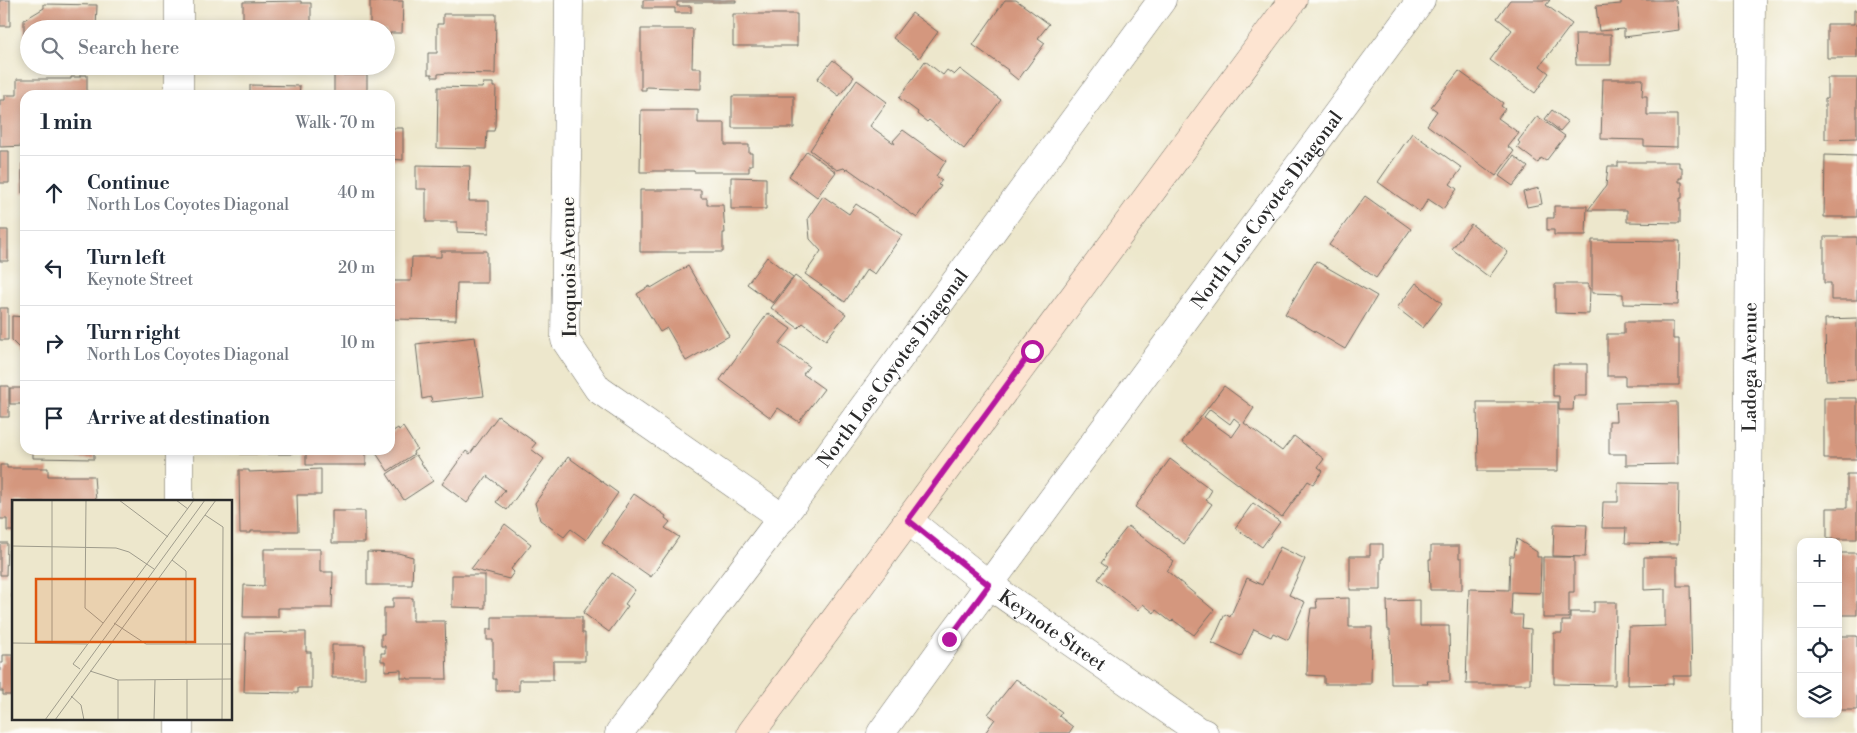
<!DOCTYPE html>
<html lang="en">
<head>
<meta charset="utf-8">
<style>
  body { margin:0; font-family:"Libre Bodoni",serif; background:#f2f2f3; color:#1f2937 }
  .controls { position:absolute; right:15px; bottom:15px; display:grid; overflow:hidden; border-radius:10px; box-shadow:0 2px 8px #0003 }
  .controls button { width:45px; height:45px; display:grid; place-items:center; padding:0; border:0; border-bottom:1px solid #e0e1e3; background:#fff; color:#1f2937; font:25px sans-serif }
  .stop { position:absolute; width:15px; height:15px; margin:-11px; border:4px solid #b5179e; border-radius:50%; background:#fff }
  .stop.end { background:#b5179e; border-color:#fff; box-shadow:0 1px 5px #0008 }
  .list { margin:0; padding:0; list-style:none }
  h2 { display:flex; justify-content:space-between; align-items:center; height:65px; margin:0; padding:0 20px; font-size:21px }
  h2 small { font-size:16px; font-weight:400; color:#747a83 }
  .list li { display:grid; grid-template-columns:32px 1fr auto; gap:15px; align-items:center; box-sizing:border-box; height:75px; padding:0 20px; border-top:1px solid #e0e1e3 }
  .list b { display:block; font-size:19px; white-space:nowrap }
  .list p { margin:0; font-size:16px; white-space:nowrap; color:#747a83 }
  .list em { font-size:16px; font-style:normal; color:#747a83 }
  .icon { flex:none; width:28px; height:28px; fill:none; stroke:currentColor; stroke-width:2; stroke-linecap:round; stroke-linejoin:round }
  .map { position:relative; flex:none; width:1857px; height:733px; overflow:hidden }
  .search { position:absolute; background:#fff; box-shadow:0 2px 8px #0003; left:20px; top:20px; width:375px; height:55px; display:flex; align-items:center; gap:12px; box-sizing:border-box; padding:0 18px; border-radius:28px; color:#747a83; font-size:19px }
  .panel { position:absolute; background:#fff; box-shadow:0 2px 8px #0003; left:20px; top:90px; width:375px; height:365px; border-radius:15px }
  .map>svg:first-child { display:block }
  .building { fill:#d4977e; fill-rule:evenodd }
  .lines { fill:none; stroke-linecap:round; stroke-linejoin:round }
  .minor-casing { stroke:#6f6d63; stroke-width:29 }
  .secondary-casing { stroke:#6f6d63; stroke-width:29 }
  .minor { stroke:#fff; stroke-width:28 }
  .secondary { stroke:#fde4d1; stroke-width:28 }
  .route { stroke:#b5179e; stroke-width:6 }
  .labels { text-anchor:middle; stroke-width:4; stroke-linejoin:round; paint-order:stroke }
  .street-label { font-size:19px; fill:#2b2b2b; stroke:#fdfcf7 }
  .inset-road { fill:none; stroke:#9f9c8c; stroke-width:1 }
  .view { fill:#df570e; fill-opacity:0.15; stroke:#df570e; stroke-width:2.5 }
  .inset-edge { fill:none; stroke:#2b2b2b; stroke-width:2.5 }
</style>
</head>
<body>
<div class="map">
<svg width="1857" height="733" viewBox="0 0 1857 733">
  <rect width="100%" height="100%" fill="#fdfcf7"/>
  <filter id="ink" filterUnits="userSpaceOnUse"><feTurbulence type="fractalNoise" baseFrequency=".02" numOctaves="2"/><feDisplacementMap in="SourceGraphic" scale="10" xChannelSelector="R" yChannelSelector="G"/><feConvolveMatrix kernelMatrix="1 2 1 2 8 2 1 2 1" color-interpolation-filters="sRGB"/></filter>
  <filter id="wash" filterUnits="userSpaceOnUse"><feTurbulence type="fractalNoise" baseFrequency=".0096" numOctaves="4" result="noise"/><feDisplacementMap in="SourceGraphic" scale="20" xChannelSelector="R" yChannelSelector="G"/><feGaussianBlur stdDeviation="1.12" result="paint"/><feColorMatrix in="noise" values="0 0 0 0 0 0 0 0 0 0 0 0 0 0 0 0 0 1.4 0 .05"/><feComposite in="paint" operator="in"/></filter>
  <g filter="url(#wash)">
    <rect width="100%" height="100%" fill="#ede7cc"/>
    <g id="blocks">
      <!-- building -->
      <path class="building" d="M0 0H10V26H0Z
        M643 0H736V2H677V6H691V13H675V8H643Z
        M1005 0H1016L1049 24 1038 38 1045 43 1018 80 1007 71 1008 70 973 45Z
        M1510 0H1550L1546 5 1572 24 1540 66 1549 73 1535 93 1490 60 1512 30 1497 18Z
        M1621 0H1676L1679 30 1624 37V29L1599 31 1596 6 1621 4Z
        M301 1V3H311V28L243 29V2Z
        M370 1H403L402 33H390V36H386V29H370Z
        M44 4 97 5 96 29H29V49H24V20L44 8Z
        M1854 10H1857V58H1827V24H1854Z
        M912 13 938 32 919 58 893 38Z
        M443 14H496L495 74 448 73 438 74V77H432V74H428V53H437V24H443Z
        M733 14H797V46H733Z
        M641 29H693L692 68H701V89L646 87V90H641Z
        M1575 34H1611V65H1576Z
        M833 60 854 77 839 96 817 79Z
        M925 61 943 75 947 70 954 75 960 69 1001 100 964 149 929 120 927 122 917 114 918 112 899 98Z
        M334 66H367V73H334Z
        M1459 71 1503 103 1501 106 1505 109 1498 118 1519 133 1508 147 1514 151 1496 176 1427 125 1437 111 1431 107Z
        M80 75H87V95H25V146L0 147V100H5V95H17V79H71V77H80Z
        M334 75H367V95H334Z
        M1827 78H1857V138L1825 139V99H1827Z
        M1603 79H1643L1642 96H1647V115H1677V147L1644 146V140L1601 139Z
        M857 80 887 102 870 126 895 144 893 141 903 130 946 161 936 176 942 180 938 185 941 186 917 218 847 168 846 170 844 168 837 170 810 150Z
        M483 83H493V87H496L495 126 494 131H487L486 149 437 148 438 87 482 88Z
        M250 85 300 86 299 95H250Z
        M732 96H794V128H732Z
        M641 110H698V123H725V145H749V153H752V165H749V172H694V171H651V172H640Z
        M1552 110 1568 122 1560 131 1545 119Z
        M1537 116 1565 136 1546 161 1541 158 1538 163 1517 147 1520 143 1518 141Z
        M390 128H403V160L390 159Z
        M1412 133 1462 168 1450 184 1457 189 1443 209 1428 199 1420 212 1378 182Z
        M0 151H9V183H0Z
        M807 151 836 172 817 197 789 176Z
        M1825 155 1857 156V217H1824Z
        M1514 156 1528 167 1513 186 1499 176Z
        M1618 162H1679V167H1682V178H1679V182H1682V198H1680V223L1627 222V210H1588L1606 186 1608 166H1618Z
        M22 163H25V193H22Z
        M416 165 470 166 469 201H489V233L457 232V222H426V189H416Z
        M731 177 766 178V209H731Z
        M1539 188 1542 204 1527 207 1523 192Z
        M640 190H701V198H707V205H723L725 233H723V252H640Z
        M823 196 849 214 856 204 902 235 875 274 867 269 845 302 805 274 821 251 810 239 808 218Z
        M1365 196 1411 229 1376 278 1329 245Z
        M1554 206H1587L1586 235H1554V230H1547V218H1554Z
        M1471 224 1508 252 1489 277 1452 249Z
        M0 230H8V261H0Z
        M1824 237H1857V300H1831V283H1824Z
        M1592 240 1680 241 1678 305 1623 304V294L1592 293Z
        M441 251H487V283H457L456 320 390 319V281H411L412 257H441Z
        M767 257 793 277 773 303 747 284Z
        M1316 261 1377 296 1345 349 1285 314Z
        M688 266 729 336 686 361 667 328 660 332 637 294 650 286 651 288Z
        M795 276 846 314 826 340 803 323 798 328 771 308Z
        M1416 283 1442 303 1423 328 1397 308Z
        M1555 284H1588V288H1590L1589 314 1555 313Z
        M0 308H8V340H0Z
        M768 313 791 329 779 344 809 366 803 374 824 389 799 422 778 408 771 418 720 380Z
        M12 316 25 317V353H21V350L12 341Z
        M1857 318V379L1826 380 1825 319Z
        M1624 322H1673V339H1679V385H1625V376H1607V334H1624Z
        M475 337 484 396 432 402 431 397 422 399 416 344Z
        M1553 364H1587V396H1574L1573 410H1559V396H1553Z
        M0 386H9V417H0Z
        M1224 386 1254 408 1244 423 1282 451 1294 436 1324 459 1318 467 1323 471 1313 484 1308 481 1282 517 1182 442ZM1210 409 1230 424 1234 418 1241 424 1232 437 1204 417Z
        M10 388H25V404H10Z
        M1824 398H1857V459H1824Z
        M1477 402H1558V471H1478Z
        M1677 402 1678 464 1626 465V454H1609V421H1616L1615 403Z
        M498 416 536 443 531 449 544 459 507 510 496 502 505 490 487 476 467 503 442 484 466 451 470 454Z
        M403 427 417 449 413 452 414 454 388 471 374 450H390V433L398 428 399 430Z
        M33 450H94V459L33 458Z
        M240 450H292V454H240Z
        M306 450H366V465H306Z
        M416 455 433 481 404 500 387 474Z
        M568 457 618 493 586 540 571 529 564 537 540 520 535 503Z
        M1170 459 1212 490 1206 500 1212 504 1184 544 1135 507Z
        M0 465H7V468H48V476H94L96 502H14V531H7V519H0Z
        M321 469V495H297L298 531H251V533H240L239 470H249V472Z
        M1847 474H1857V539H1827V508H1847Z
        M1618 483 1679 484 1678 544 1625 543 1626 528H1602L1603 502H1618Z
        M634 494 666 516 665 518 670 522 665 528 679 537 651 577 602 543 626 508 625 507Z
        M1253 503 1280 522 1262 547 1235 528Z
        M332 511H365V543H332Z
        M505 524 531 544 511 569 514 572 509 579 471 569Z
        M1554 524 1587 525 1585 557 1553 556Z
        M1128 526 1174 561 1167 571 1214 610 1194 635 1173 620 1171 622 1156 610 1154 613 1143 604 1138 610 1098 579 1107 567 1101 563 1106 556 1105 555Z
        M1517 539 1537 552V557H1541L1540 593 1512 592 1511 615H1523L1522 628 1531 629 1530 684H1466L1469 589 1509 590 1510 556H1514Z
        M0 543H7L6 575H0Z
        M1370 544H1383V559H1381V590H1350V556H1370Z
        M1431 546H1459V558H1462V590H1430L1429 559H1431Z
        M1280 547 1305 559 1289 595 1305 602 1288 640 1273 633 1271 637 1254 629 1241 657 1212 643 1225 614 1230 617 1247 578 1262 585Z
        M264 549H320V572H333L332 608H278V617H243L244 585 264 586Z
        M367 552 398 553 413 557 412 585H367Z
        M1838 553H1857V615H1838Z
        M12 555H14V598H12Z
        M1543 557H1574V592H1569V618H1543Z
        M1644 557H1677V586H1690L1692 676H1673V684L1628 685 1629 627 1665 626V589L1644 590Z
        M612 573 635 590 625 604 628 606 609 632 583 613Z
        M452 575H485V608L452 607Z
        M393 598H413V621H445L447 679H408V678H401V670L385 671V661H381V653H385V646H381V634H384V608H393Z
        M1349 598V627H1372L1371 684H1324V676L1307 675 1308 629 1311 608H1317L1316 599Z
        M1420 600V626H1449L1450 681H1427L1428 684H1391L1390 630H1388L1387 601Z
        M1594 602H1616L1615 685 1554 684V633H1562V621H1570V612H1594Z
        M492 617H582V633H585V661H553V680H519V691H496V679H493V640H487V629H492Z
        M295 632H306V652H311V688H298V693L244 692 246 633Z
        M1838 636H1857V710H1838Z
        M332 645H365V678H332Z
        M3 655H14V695H3V691H0V663H3Z
        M1016 679 1062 712 1059 716 1073 727 1069 733H985L995 719 988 714Z"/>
    </g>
  </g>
  <g filter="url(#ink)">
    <use href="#blocks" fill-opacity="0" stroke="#6f6d63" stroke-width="1"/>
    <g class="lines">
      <!-- minor casing -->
      <g class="minor-casing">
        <g id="minor">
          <path d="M179 0V29"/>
          <path d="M569 0 565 340 598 389 783 518"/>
          <path d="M179 66V95"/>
          <path d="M179 450V502"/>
          <path id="s1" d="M908 520 989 585 1198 731 1204 733"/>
          <path d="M179 719V733"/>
          <path id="s2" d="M619 733 799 495 1162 0"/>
          <path id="s3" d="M881 733 949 639 1421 0"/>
          <path id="s4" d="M1747 733 1751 0"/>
        </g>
      </g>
      <!-- secondary casing -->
      <g class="secondary-casing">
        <path id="secondary" d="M751 733 1293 0"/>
      </g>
      <!-- minor -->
      <use href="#minor" class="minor"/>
      <!-- secondary -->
      <use href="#secondary" class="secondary"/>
    </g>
  </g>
  <g class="lines" filter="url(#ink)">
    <!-- route -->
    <path class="route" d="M949 639 989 585 908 520 1032 351"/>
  </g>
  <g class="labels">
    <!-- street labels -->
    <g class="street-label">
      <text dy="7" stroke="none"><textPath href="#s3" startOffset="650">North Los Coyotes Diagonal</textPath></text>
      <text transform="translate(568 267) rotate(-91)" y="7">Iroquois Avenue</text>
      <text dy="7" stroke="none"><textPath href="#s4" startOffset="366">Ladoga Avenue</textPath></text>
      <text dy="7" stroke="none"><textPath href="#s2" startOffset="456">North Los Coyotes Diagonal</textPath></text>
      <text dy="7" stroke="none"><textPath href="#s1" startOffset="182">Keynote Street</textPath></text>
    </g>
  </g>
  <!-- overview -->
  <g transform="translate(12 500)">
    <rect width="220" height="220" fill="#ede7cc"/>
    <path class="inset-road" d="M74 0 73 108 91 123M107 0 156 37M164 0 176 9M193 15 211 27 210 220M0 46 104 48 117 52 142 69M160 60 174 71V144M102 123 134 144H220M0 143 75 144M40 143V0M0 158 1 0M68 169 61 164 182 0M78 171 106 180 220 179M106 180V220M59 196 69 205 72 220M33 220 193 0M43 220 204 0M142 220 143 180M175 220V179"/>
    <path class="view" d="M24 79H183V142H24Z"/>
    <rect width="220" height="220" class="inset-edge"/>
  </g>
</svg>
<div class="controls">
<button>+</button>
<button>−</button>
<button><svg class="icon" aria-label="locate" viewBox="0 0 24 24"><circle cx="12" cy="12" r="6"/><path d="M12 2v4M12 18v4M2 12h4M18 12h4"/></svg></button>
<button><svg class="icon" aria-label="layers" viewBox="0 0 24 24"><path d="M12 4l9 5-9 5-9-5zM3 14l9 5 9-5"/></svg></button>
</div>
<div class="stop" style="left:1032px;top:351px"></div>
<div class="stop end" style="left:949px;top:639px"></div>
<div class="search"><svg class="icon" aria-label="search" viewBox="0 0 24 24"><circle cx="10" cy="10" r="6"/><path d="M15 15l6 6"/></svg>Search here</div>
<section class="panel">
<h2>1 min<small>Walk · 70 m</small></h2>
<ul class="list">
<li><svg class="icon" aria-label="ahead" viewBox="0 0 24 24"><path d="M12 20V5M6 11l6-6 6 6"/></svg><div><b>Continue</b><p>North Los Coyotes Diagonal</p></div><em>40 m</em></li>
<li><svg class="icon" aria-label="left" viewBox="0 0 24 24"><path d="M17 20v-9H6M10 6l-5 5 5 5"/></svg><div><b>Turn left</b><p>Keynote Street</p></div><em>20 m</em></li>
<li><svg class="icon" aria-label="right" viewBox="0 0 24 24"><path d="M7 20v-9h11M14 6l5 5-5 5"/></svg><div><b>Turn right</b><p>North Los Coyotes Diagonal</p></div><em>10 m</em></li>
<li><svg class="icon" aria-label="arrive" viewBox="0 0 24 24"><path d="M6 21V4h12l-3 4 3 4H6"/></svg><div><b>Arrive at destination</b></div></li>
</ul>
</section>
</div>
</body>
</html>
